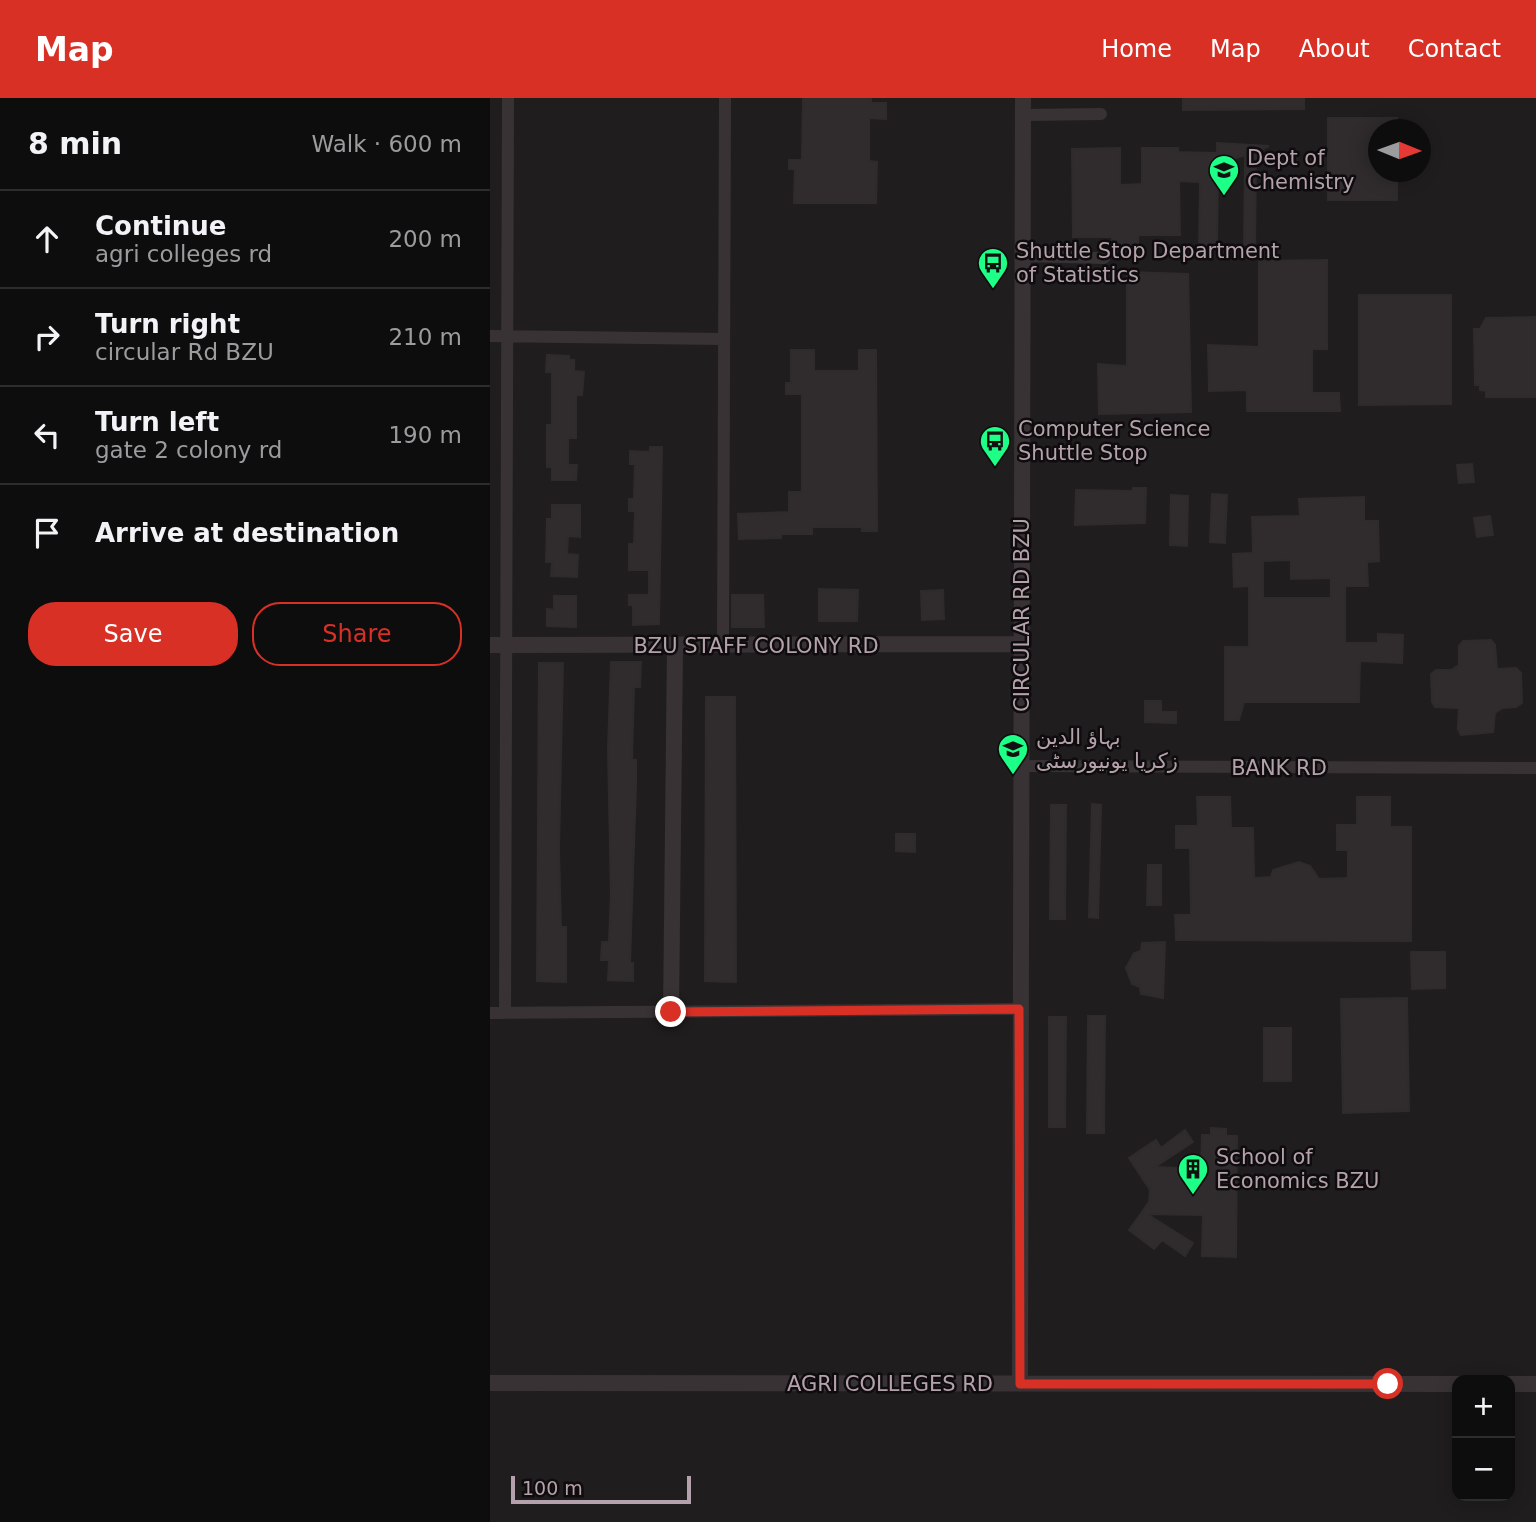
<!DOCTYPE html>
<html lang="en">
<head>
<meta charset="utf-8">
<style>
  body { margin:0; font-family:"DejaVu Sans",Vazirmatn,sans-serif; background:#1c1b1c; color:#f1f3f6 }
  .controls { position:absolute; right:21px; bottom:21px; display:grid; overflow:hidden; border-radius:14px; box-shadow:0 4px 18px #0003 }
  .controls button { width:63px; height:63px; display:grid; place-items:center; padding:0; border:0; border-bottom:2px solid #2e2d2e; background:#0e0d0e; color:#f1f3f6; font:35px sans-serif }
  .compass { position:absolute; left:878px; top:21px; width:63px; height:63px; border-radius:50%; background:#0e0d0e; box-shadow:0 4px 18px #0003; rotate:91deg }
  .scale { position:absolute; left:21px; bottom:18px; width:180px; box-sizing:border-box; padding-left:7px; border:4px solid #b5a1ab; border-top:0; font-size:19px; line-height:24px; white-space:nowrap; color:#b5a1ab; -webkit-text-stroke:5px #0e0c0d; paint-order:stroke }
  .stop { position:absolute; width:21px; height:21px; margin:-16px; border:5px solid #d93025; border-radius:50%; background:#fff }
  .stop.end { background:#d93025; border-color:#fff; box-shadow:0 2px 7px #0008 }
  .list { margin:0; padding:0; list-style:none }
  h2 { display:flex; justify-content:space-between; align-items:center; height:91px; margin:0; padding:0 28px; font-size:30px }
  h2 small { font-size:23px; font-weight:400; color:#9b9c9e }
  .list li { display:grid; grid-template-columns:46px 1fr auto; gap:21px; align-items:center; box-sizing:border-box; height:98px; padding:0 28px; border-top:2px solid #2e2d2e }
  .list b { display:block; font-size:26px; white-space:nowrap }
  .list p { margin:0; font-size:23px; white-space:nowrap; color:#9b9c9e }
  .list em { font-size:23px; font-style:normal; color:#9b9c9e }
  .actions { display:flex; gap:14px; padding:21px 28px }
  .actions a { flex:1; padding:16px 0; border:2px solid #d93025; border-radius:28px; text-align:center; font-size:24px; color:#d93025 }
  .actions .main { background:#d93025; color:#fff }
  .icon { flex:none; width:38px; height:38px; fill:none; stroke:currentColor; stroke-width:2; stroke-linecap:round; stroke-linejoin:round }
  .map { position:relative; flex:none; width:1046px; height:1424px; overflow:hidden }
  header { display:flex; align-items:center; gap:42px; box-sizing:border-box; height:98px; padding:0 35px; background:#d93025; color:#fff }
  header strong { font-size:33px }
  nav { display:flex; gap:38px; margin-inline-start:auto; font-size:24px }
  main { display:flex }
  aside { flex:1; background:#0e0d0e }
  .map>svg:first-child { display:block }
  .built { fill:#201d1e; fill-rule:evenodd }
  .building { fill:#302c2d; stroke:#2f2b2c; stroke-width:2; fill-rule:evenodd }
  .lines { fill:none; stroke-linecap:round; stroke-linejoin:round }
  .minor { stroke:#383234; stroke-width:12 }
  .tertiary { stroke:#383234; stroke-width:16 }
  .route { stroke:#d93025; stroke-width:9 }
  .labels { text-anchor:middle; stroke-width:5; stroke-linejoin:round; paint-order:stroke }
  .poi-label { font-size:21px; fill:#b5a1ab; stroke:#0e0c0d; text-anchor:start }
  .street-label { font-size:21px; fill:#b5a1ab; stroke:#0e0c0d }
</style>
</head>
<body>
<header>
<strong>Map</strong>
<nav><a>Home</a><a>Map</a><a>About</a><a>Contact</a></nav>
</header>
<main>
<aside>
<h2>8 min<small>Walk · 600 m</small></h2>
<ul class="list">
<li><svg class="icon" aria-label="ahead" viewBox="0 0 24 24"><path d="M12 20V5M6 11l6-6 6 6"/></svg><div><b>Continue</b><p>agri colleges rd</p></div><em>200 m</em></li>
<li><svg class="icon" aria-label="right" viewBox="0 0 24 24"><path d="M7 20v-9h11M14 6l5 5-5 5"/></svg><div><b>Turn right</b><p>circular Rd BZU</p></div><em>210 m</em></li>
<li><svg class="icon" aria-label="left" viewBox="0 0 24 24"><path d="M17 20v-9H6M10 6l-5 5 5 5"/></svg><div><b>Turn left</b><p>gate 2 colony rd</p></div><em>190 m</em></li>
<li><svg class="icon" aria-label="arrive" viewBox="0 0 24 24"><path d="M6 21V4h12l-3 4 3 4H6"/></svg><div><b>Arrive at destination</b></div></li>
</ul>
<div class="actions"><a class="main">Save</a><a>Share</a></div>
</aside>
<div class="map">
<svg width="1046" height="1424" viewBox="0 0 1046 1424">
  <rect width="100%" height="100%" fill="#131112"/>
  <!-- built -->
  <path class="built" d="M0 0H1046V1424H0ZM888 32H930V74H888ZM967 1282H1020V1398H967Z"/>
  <!-- building -->
  <path class="building" d="M313 0H381V5H396V21L379 20V63L387 64 386 105H304L305 71H299V62H312Z
    M693 0H814V11L693 12Z
    M838 20H907V32H888V74H907V102H838Z
    M727 45 779 48 766 54 765 156H754L755 57 728 66 727 151H709L710 84 689 83 690 137H648V153H623L622 139H583L582 51 630 50V87L652 86V50H688V54L727 55Z
    M837 162V251H822V295H849L850 313H757V292L719 293 718 247 769 249V163Z
    M637 174 698 176 701 314 609 316 608 266 637 268Z
    M869 197H961V306L869 307Z
    M1046 219V299H996V293L990 292V287H985L984 231H990L996 220Z
    M301 252H324V273H369V252H386L387 433H372V429H322V436H291V440L249 441 248 416 299 414V394H312V296H296V285H301Z
    M57 257 79 258V262H84V273L94 274 92 297H86V340H78V367H87L86 382H62V369H57V327H62V274H56Z
    M160 349H172L169 526 143 527V507H139V497H159V472H139V446H144L145 413H139V401H144L145 366H140V353L160 354Z
    M982 366 984 384 969 385 967 367Z
    M643 390H656L655 425 585 427 586 392 643 393Z
    M722 396 737 397 735 445 720 444Z
    M681 397 698 398 697 448 680 447Z
    M874 399V423H888L889 463 877 464 878 488H855V545H888V536L913 537 912 565 870 563 869 604H754L749 622H735V549H759V488L744 489 743 456 763 455 762 419 810 418 809 401ZM801 462V481L841 480V500H773V463Z
    M62 407H90V439L78 438 77 456 88 457 87 479 61 478 62 464H56L57 421H62Z
    M1000 418 1003 437 987 439 984 420Z
    M329 491 368 492 367 523H329Z
    M453 492 454 521 432 522 431 493Z
    M242 497H273L274 529H242Z
    M64 498H86V529L57 528V511L64 512Z
    M1001 542 1005 547 1007 571 1026 570 1031 575 1032 605 1026 609 1012 610 1005 615 1003 634 971 637 968 631 969 610 945 609 942 604 941 576 946 572H961L969 567V548L973 543Z
    M121 564H151L150 589H144L142 662H146V687L140 865H143V883L118 882 119 862H111L112 844H119L121 797 118 651Z
    M49 565H73L69 752 71 829H76V884L47 883Z
    M216 599H245L246 884 215 883Z
    M655 603H671V614H686V625L655 624Z
    M707 699H740L741 730H763L764 780 781 779 783 772 809 764 820 768 829 781 858 780V752H847V727H867V699H900V729H921V843L686 842 685 817H701L700 750H686V728H708Z
    M602 706 611 707 608 820 599 819Z
    M561 707H576L575 821H560Z
    M406 736H425V754L406 753Z
    M658 767H671V807H657Z
    M675 844 673 900 651 896 650 889 642 886 636 870 644 855 651 853 652 845Z
    M921 854H955V890L922 891Z
    M917 900 919 1013 853 1015 851 901Z
    M598 918H615L614 1035H597Z
    M559 919H576L575 1029H559Z
    M774 930H801V983H774Z
    M721 1030 736 1031V1038H747L746 1159 712 1158 713 1117 657 1116 703 1145 695 1158 672 1142 664 1151 639 1132 659 1104 660 1092 639 1060 666 1042 671 1050 695 1032 703 1044 665 1069 711 1071 712 1037H721Z"/>
  <g class="lines">
    <!-- minor -->
    <path class="minor" d="M533 17 611 16
      M531 158 614 160
      M0 238 234 241
      M233 549 235 0
      M533 668 1046 670
      M0 915 529 911
      M15 915 18 0"/>
    <!-- tertiary -->
    <path class="tertiary" d="M0 547 532 546
      M181 914 185 548
      M0 1285 967 1286
      M530 1286 533 0
      M1020 1286H1046"/>
  </g>
  <g class="lines">
    <!-- route -->
    <path class="route" d="M181 914 529 911 530 1286H898"/>
  </g>
  <!-- icons -->
  <defs>
    <g id="school-pin" transform="scale(1.575)"><path d="M0 17L-7.5 6A9.5 9.5 0 1 1 7.5 6Z" fill="#1dff86" stroke="#0e0c0d"/><path d="M0-5L7-2L0 1L-7-2ZM-4 1L0 2.5L4 1V4Q0 6-4 4Z" fill="#111"/></g>
    <g id="bus-pin" transform="scale(1.575)"><path d="M0 17L-7.5 6A9.5 9.5 0 1 1 7.5 6Z" fill="#1dff86" stroke="#0e0c0d"/><path d="M-5-6H5V4H4V6H2V4H-2V6H-4V4H-5ZM-3.5-4V0h7V-4ZM-3.5 1.2v1.5H-2V1.2ZM2 1.2v1.5H3.5V1.2Z" fill="#111"/></g>
    <g id="university-pin" transform="scale(1.575)"><path d="M0 17L-7.5 6A9.5 9.5 0 1 1 7.5 6Z" fill="#1dff86" stroke="#0e0c0d"/><path d="M0-5L7-2L0 1L-7-2ZM-4 1L0 2.5L4 1V4Q0 6-4 4Z" fill="#111"/></g>
    <g id="building-pin" transform="scale(1.575)"><path d="M0 17L-7.5 6A9.5 9.5 0 1 1 7.5 6Z" fill="#1dff86" stroke="#0e0c0d"/><path d="M-4-6H4V6H1V3H-1V6H-4ZM-2.5-4.3h1.7v1.8h-1.7ZM.8-4.3h1.7v1.8H.8ZM-2.5-1h1.7V.8h-1.7ZM.8-1h1.7V.8H.8Z" fill="#111"/></g>
  </defs>
  <g fill-rule="evenodd">
    <use href="#school-pin" x="734" y="72"/>
    <use href="#bus-pin" x="503" y="165"/>
    <use href="#bus-pin" x="505" y="343"/>
    <use href="#university-pin" x="523" y="651"/>
    <use href="#building-pin" x="703" y="1071"/>
  </g>
  <g class="labels">
    <!-- poi labels -->
    <g class="poi-label">
      <text x="757" y="67">Dept of<tspan x="757" dy="24">Chemistry</tspan></text>
      <text x="526" y="160">Shuttle Stop Department<tspan x="526" dy="24">of Statistics</tspan></text>
      <text x="528" y="338">Computer Science<tspan x="528" dy="24">Shuttle Stop</tspan></text>
      <text x="546" y="646">بہاؤ الدین<tspan x="546" dy="24">زکریا یونیورسٹی</tspan></text>
      <text x="726" y="1066">School of<tspan x="726" dy="24">Economics BZU</tspan></text>
    </g>
    <!-- street labels -->
    <g class="street-label">
      <text transform="translate(532 517) rotate(-90)" y="7">CIRCULAR RD BZU</text>
      <text x="266" y="555">BZU STAFF COLONY RD</text>
      <text x="789" y="677">BANK RD</text>
      <text x="400" y="1293">AGRI COLLEGES RD</text>
    </g>
  </g>
</svg>
<div class="controls">
<button>+</button>
<button>−</button>
</div>
<svg class="compass" viewBox="-18 -18 36 36"><path d="M0-13l5 13h-10z" fill="#e53935"/><path d="M0 13l5-13h-10z" fill="#9b9c9e"/></svg>
<div class="scale">100 m</div>
<div class="stop" style="left:898px;top:1286px"></div>
<div class="stop end" style="left:181px;top:914px"></div>
</div>
</main>
</body>
</html>
